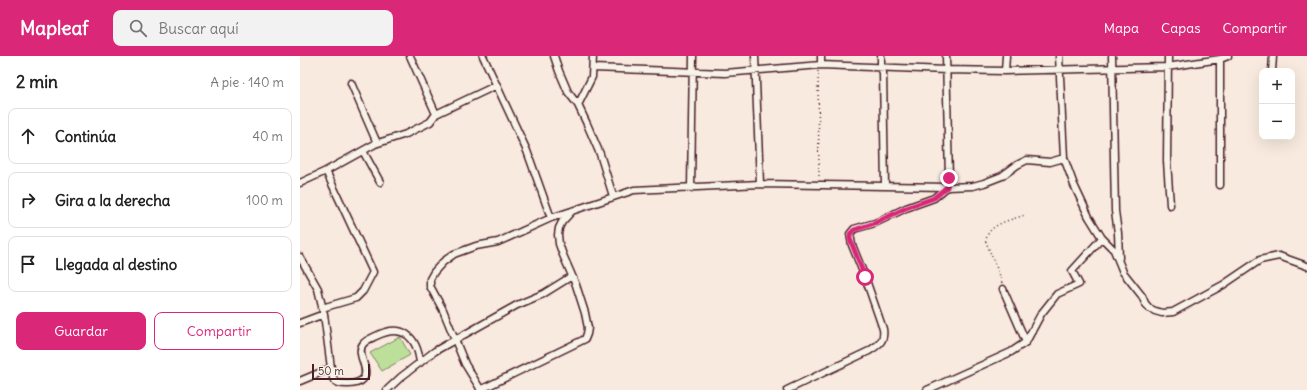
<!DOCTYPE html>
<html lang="es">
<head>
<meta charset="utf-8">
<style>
  body { margin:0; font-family:Delius,sans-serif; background:#f2f2f2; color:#222 }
  .controls { position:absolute; right:12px; top:12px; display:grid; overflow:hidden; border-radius:8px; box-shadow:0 4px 16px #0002 }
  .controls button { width:36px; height:36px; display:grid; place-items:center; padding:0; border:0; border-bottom:1px solid #e0e0e0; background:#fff; color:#222; font:20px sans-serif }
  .scale { position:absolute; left:12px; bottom:10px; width:58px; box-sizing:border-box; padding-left:4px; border:2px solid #4a1f2b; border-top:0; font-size:11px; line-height:14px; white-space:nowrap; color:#4a1f2b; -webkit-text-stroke:3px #f7f3e8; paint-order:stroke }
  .stop { position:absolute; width:12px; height:12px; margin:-9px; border:3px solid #db2777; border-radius:50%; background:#fff }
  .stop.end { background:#db2777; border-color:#fff; box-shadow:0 1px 4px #0008 }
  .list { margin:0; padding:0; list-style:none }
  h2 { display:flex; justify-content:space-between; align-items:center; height:52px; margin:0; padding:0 16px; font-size:17px }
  h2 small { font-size:13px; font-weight:400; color:#767676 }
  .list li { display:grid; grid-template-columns:26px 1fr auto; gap:12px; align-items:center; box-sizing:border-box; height:56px; margin:0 8px 8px; padding:0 8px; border:1px solid #e0e0e0; border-radius:8px }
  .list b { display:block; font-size:15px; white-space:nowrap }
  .list em { font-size:13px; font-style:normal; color:#767676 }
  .actions { display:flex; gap:8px; padding:12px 16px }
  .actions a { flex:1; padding:9px 0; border:1px solid #db2777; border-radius:8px; text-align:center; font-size:14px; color:#db2777 }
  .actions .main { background:#db2777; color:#fff }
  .icon { flex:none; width:22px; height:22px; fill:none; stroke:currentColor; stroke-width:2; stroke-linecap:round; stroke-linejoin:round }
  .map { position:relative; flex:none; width:1007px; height:334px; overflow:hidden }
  header { display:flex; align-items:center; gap:24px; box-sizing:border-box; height:56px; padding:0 20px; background:#db2777; color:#fff }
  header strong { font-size:19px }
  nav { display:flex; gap:22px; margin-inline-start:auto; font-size:14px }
  .search { width:280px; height:36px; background:#f2f2f2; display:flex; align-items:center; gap:10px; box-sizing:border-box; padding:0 14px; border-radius:8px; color:#767676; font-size:15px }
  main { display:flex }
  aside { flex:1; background:#fff }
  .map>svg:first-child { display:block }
  .green { fill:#bce09a; stroke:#838062 }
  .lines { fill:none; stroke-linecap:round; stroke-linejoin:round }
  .street-casing { stroke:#4a1f2b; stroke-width:9 }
  .path { stroke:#4a1f2b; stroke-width:1.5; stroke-dasharray:1 3; stroke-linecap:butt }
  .street { stroke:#f7f3e8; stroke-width:6 }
  .route { stroke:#db2777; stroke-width:5 }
</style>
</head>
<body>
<header>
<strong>Mapleaf</strong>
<div class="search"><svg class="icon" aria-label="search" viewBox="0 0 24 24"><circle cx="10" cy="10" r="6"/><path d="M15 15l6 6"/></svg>Buscar aquí</div>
<nav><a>Mapa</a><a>Capas</a><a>Compartir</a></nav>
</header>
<main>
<aside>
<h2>2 min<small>A pie · 140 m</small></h2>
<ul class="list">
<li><svg class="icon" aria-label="ahead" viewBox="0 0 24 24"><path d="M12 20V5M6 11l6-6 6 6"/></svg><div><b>Continúa</b></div><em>40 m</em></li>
<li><svg class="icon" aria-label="right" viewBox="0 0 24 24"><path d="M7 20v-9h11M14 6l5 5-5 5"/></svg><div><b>Gira a la derecha</b></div><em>100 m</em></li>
<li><svg class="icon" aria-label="arrive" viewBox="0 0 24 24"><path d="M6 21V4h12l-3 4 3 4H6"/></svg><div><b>Llegada al destino</b></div></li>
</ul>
<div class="actions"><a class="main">Guardar</a><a>Compartir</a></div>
</aside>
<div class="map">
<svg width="1007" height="334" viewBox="0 0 1007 334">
  <rect width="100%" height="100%" fill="#f8eade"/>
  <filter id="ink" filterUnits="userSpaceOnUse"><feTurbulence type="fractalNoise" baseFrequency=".025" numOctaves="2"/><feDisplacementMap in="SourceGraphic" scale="8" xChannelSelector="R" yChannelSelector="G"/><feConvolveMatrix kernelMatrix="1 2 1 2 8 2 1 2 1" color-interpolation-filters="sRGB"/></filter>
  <g filter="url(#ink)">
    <!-- green -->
    <path class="green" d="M100 281 110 299 82 315 70 297Z"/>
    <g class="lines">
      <!-- street casing -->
      <g class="street-casing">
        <path id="street" d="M110 0 136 58
          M183 0 227 95 251 162
          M254 0 259 15 268 36 278 49 287 68 300 98 313 140
          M455 0 460 128
          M521 0V9
          M581 0V11L583 17 585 130
          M759 0 764 102 774 129 789 161 802 182 814 194 823 216 842 240 845 247 849 252 855 255 862 257 873 256 923 229 960 204 979 200 1007 210
          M812 0 815 155 818 177 819 202
          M868 0 867 105 870 149
          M920 3V129
          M293 12 425 17 521 9 646 14 705 15 867 11 920 3 928 0
          M705 15 706 0
          M972 15 973 0
          M51 27 77 87
          M278 49 292 21 293 0
          M63 95 80 126
          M0 127 26 115 75 88 106 78 130 66 136 58 197 29
          M391 132 393 0
          M0 201 18 233 24 258 31 312 0 325
          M703 233 726 286
          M22 252 56 242 63 235 73 216 26 115
          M0 267 24 258
          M31 312C32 316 32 321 34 324 39 330 58 329 63 323 71 313 55 298 63 288 66 284 72 282 76 280 102 267 117 280 120 307
          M87 334 101 321 135 295 217 249 243 238 272 220
          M180 334 285 283 287 278 288 272 285 257 276 229 263 199 259 188 258 179 259 172 262 166 272 155
          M181 334 165 308 143 254 130 230V223L134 216 143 206 154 198 176 190 198 186 251 162 334 134 460 128 647 131 673 130 684 127 702 120 717 109 727 104 750 106 764 102
          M487 334 569 295C578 289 585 286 583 273L565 221 552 189 550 178 554 173 575 167 606 152 634 142 647 131 649 122 646 0
          M627 334 711 296 726 286 741 258 757 238 779 228 772 215 802 182"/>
      </g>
      <!-- path -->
      <path class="path" d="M518 15 519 122
        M702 227 700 220 686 186C686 168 711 164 725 159"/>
      <!-- street -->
      <use href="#street" class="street"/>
    </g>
  </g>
  <g class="lines" filter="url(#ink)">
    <!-- route -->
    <path class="route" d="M565 221 550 183V178L554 174 575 167 606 152 634 142 647 131 649 122"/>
  </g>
</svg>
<div class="controls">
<button>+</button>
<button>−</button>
</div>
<div class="scale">50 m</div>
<div class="stop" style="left:565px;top:221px"></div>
<div class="stop end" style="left:649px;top:122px"></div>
</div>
</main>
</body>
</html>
